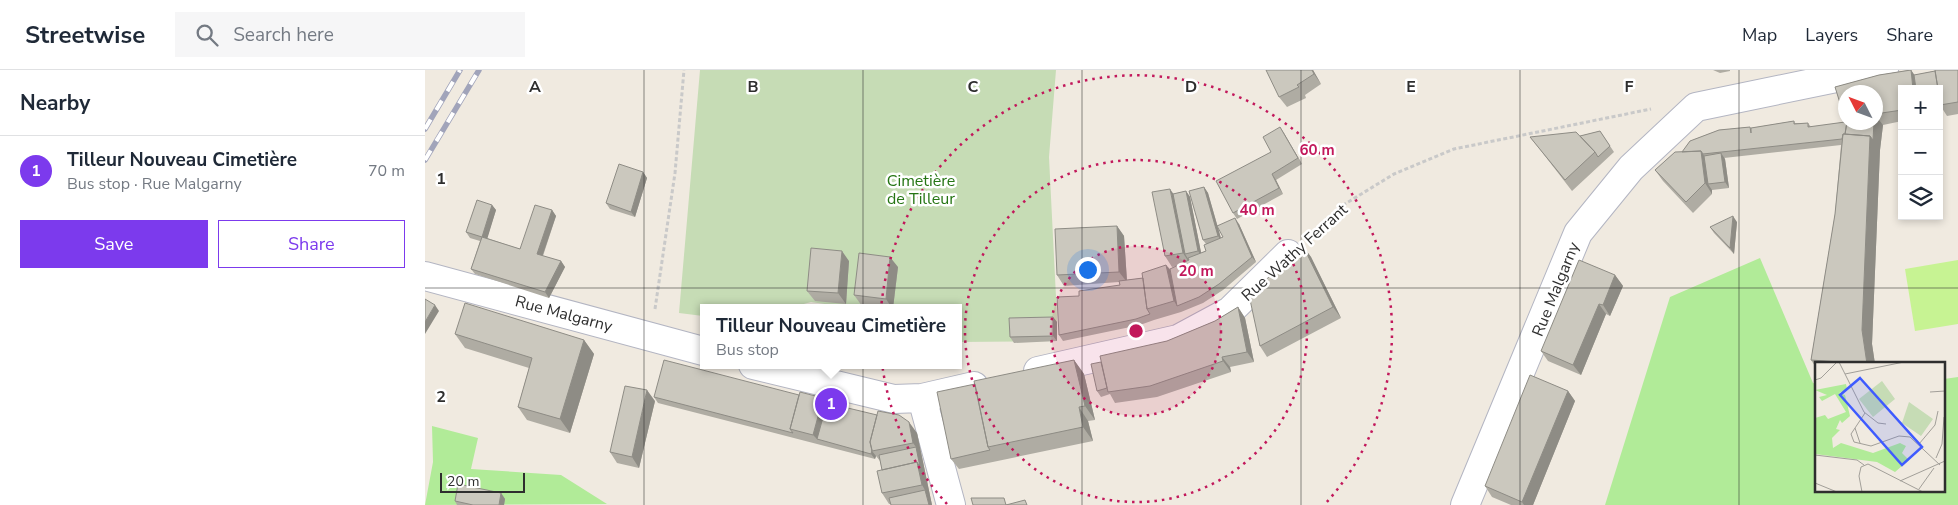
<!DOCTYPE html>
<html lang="en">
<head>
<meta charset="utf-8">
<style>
  body { margin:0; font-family:"Nunito Sans",sans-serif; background:#f6f6f7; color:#1f2937 }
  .controls { position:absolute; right:15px; top:15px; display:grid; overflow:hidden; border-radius:0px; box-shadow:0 2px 8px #0003 }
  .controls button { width:45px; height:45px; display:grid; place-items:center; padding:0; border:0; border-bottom:1px solid #e0e1e3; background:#fff; color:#1f2937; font:25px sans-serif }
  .compass { position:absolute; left:1413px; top:15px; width:45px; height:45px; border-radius:50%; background:#fff; box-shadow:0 2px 8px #0003; rotate:312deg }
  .scale { position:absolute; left:15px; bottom:12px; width:85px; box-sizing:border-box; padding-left:5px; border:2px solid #2e2e2e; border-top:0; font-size:14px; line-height:18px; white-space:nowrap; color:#2e2e2e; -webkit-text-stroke:4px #fff; paint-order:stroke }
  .you { position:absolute; left:662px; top:199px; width:18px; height:18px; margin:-12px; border:4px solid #fff; border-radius:50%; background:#1a73e8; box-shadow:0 0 0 8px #1a73e833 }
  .badge { display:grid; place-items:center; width:32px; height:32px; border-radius:50%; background:#7c3aed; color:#fff; font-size:16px; font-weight:700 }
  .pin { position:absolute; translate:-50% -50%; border:2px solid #fff; box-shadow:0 1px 5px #0006 }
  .popup { position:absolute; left:275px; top:234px; width:262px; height:65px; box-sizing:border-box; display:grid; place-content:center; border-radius:0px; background:#fff; filter:drop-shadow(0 1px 4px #0005); font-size:16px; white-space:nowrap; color:#747a83 }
  .popup b { font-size:19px; color:#1f2937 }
  .popup::after { content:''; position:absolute; left:50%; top:100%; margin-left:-10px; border:10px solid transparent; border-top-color:#fff }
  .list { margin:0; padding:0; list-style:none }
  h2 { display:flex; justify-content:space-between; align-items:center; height:65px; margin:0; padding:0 20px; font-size:21px }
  h2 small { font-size:16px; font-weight:400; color:#747a83 }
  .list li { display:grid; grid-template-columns:32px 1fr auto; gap:15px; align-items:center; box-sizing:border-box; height:70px; padding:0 20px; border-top:1px solid #e0e1e3 }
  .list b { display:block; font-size:19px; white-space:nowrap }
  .list p { margin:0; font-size:16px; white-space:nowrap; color:#747a83 }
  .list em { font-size:16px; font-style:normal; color:#747a83 }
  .actions { display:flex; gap:10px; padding:15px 20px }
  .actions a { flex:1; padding:11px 0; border:1px solid #7c3aed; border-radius:0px; text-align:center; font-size:18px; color:#7c3aed }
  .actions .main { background:#7c3aed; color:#fff }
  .icon { flex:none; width:28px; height:28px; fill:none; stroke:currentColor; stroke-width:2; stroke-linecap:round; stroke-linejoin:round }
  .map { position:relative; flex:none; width:1533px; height:435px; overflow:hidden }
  header { display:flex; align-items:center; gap:30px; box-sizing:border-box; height:70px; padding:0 25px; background:#fff; border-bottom:1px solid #e0e1e3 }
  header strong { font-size:24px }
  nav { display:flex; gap:28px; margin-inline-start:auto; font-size:18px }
  .search { width:350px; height:45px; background:#f6f6f7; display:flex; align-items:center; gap:12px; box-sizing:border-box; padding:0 18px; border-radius:0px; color:#747a83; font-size:19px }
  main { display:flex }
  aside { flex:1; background:#fff }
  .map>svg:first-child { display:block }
  .green { fill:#b1eb98 }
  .cemetery { fill:#c6dcb5 }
  .pitch { fill:#c7f393 }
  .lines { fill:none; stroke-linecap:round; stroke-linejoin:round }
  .minor-casing { stroke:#b3b5c2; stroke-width:30 }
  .path { stroke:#c9c9c9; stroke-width:3; stroke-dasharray:4 2.5; stroke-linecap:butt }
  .minor { stroke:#fff; stroke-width:28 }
  .rail-casing { stroke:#a1a4ba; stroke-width:5.5 }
  .rail { stroke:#fff; stroke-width:4; stroke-dasharray:11; stroke-linecap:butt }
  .wall { fill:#afaca3 }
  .shaded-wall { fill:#8e8c85 }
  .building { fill:#cbc8be; stroke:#8e8c85 }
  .grid { fill:none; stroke:#2e2e2e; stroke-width:1; stroke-opacity:0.55 }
  .ring { fill:none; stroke:#c2185b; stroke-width:2.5; stroke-dasharray:2.5 5 }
  .labels { text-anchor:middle; stroke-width:5; stroke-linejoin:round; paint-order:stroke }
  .park-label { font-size:16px; fill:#257514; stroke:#fff }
  .street-label { font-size:16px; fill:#2e2e2e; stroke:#fff }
  .inset-road { fill:none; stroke:#a29f99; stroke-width:1 }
  .view { fill:#3e5bff; fill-opacity:0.15; stroke:#3e5bff; stroke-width:2.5 }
  .inset-edge { fill:none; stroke:#2e2e2e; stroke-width:2.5 }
  .grid-label { font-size:16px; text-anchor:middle; font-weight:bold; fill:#2e2e2e; stroke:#fff; stroke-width:5; stroke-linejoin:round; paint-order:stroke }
  .centre { fill:#c2185b; stroke:#fff; stroke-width:2.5 }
  .ring-label { font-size:15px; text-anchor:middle; font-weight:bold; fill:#c2185b; stroke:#fff; stroke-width:5; stroke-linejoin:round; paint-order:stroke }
</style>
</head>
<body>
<header>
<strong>Streetwise</strong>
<div class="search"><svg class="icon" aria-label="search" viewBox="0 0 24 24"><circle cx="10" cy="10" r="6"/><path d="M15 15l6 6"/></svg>Search here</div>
<nav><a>Map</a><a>Layers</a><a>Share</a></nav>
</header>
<main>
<aside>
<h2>Nearby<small></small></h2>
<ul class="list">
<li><span class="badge">1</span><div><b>Tilleur Nouveau Cimetière</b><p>Bus stop · Rue Malgarny</p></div><em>70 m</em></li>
</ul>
<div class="actions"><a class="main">Save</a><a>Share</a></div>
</aside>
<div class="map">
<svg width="1533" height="435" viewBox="0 0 1533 435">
  <rect width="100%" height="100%" fill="#f0eae0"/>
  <!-- green -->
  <path class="green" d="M1335 188 1388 313 1392 314V421H1519V309L1533 307V435H1180L1245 227Z
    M7 356 53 368 46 399 136 405 182 434 0 435 8 392Z"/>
  <!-- cemetery -->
  <path class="cemetery" d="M275 0H631L624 87 632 247V271L534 272V238H427L386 232 364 238H278V246L254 243Z"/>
  <!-- pitch -->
  <path class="pitch" d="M1533 190V254L1490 261 1480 199Z"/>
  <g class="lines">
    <!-- minor casing -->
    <g class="minor-casing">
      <path id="minor" d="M0 206 278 281
        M328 295 469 329 497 328 549 316
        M613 301 753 269 805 241 863 184
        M497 328 526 435
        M1040 435 1153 163 1206 98 1271 37 1416 7 1459 0"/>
    </g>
    <!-- path -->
    <path class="path" d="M884 166 915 137 969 104 1029 79 1226 39
      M230 239 250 103 259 0"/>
    <!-- minor -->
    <use href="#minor" class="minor"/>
    <!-- rail casing -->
    <g class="rail-casing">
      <path id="rail" d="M0 59 35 0
        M0 90 54 0"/>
    </g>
    <!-- rail -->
    <use href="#rail" class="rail"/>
  </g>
  <!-- wall -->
  <path class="wall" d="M888 0 896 14 880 25 881 28 862 37 854 27Z
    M1288 0H1305V1L1295 3Z
    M1484 0H1486L1489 5 1510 1V0H1533V44L1522 46 1515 35 1514 19H1477V51L1458 55 1455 80 1447 274 1450 294H1392V299L1386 290 1410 144 1416 75 1299 88 1300 89 1304 118 1287 120V124L1268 143 1238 111 1230 100 1250 82H1257L1265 71 1294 60 1325 57 1326 59V58L1369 51 1370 53H1383L1386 57 1420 52H1450V22H1420V40L1415 33 1410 17 1454 5Z
    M855 57 877 94 851 110 858 124 812 149 808 143 846 82Z
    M1175 61 1189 82 1147 121 1113 77 1105 67 1155 66Z
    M218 102 222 108 210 147 185 139 181 133Z
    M779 117 783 123 796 168 814 154 831 192 798 220 778 233 756 242 729 250 715 255 638 271 634 265 654 226 695 215 694 212 639 216 632 205 692 156 699 166 702 210 718 208 741 195 745 199 752 196 747 197 740 186 748 124 761 121 765 127 776 183 781 181V174L778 170Z
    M67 135 71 140 62 168 95 179 127 140 131 146 118 186 136 191 140 197 124 228 50 204 46 199 55 171 45 168 41 162Z
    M1312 152 1309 184 1289 163 1285 157Z
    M878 176 886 187 916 248 842 287 835 276Z
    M424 191 421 234 390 231 382 221Z
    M473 197 468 238H451L437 236 429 225Z
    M1190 205 1198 216 1185 246 1181 244 1156 305 1123 291 1116 281Z
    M813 237 820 248 829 292 805 297 806 302 732 327 690 333 685 324 676 327 672 321 676 292 742 271 790 251Z
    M628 247 632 252V271L589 273 585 267Z
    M30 264 159 270 169 284 145 363 102 350 93 337 104 298 40 278Z
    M649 290 659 304 670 350 663 351 668 371 534 399 526 389 550 314Z
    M1143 321 1150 331 1108 435H1086L1067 427 1060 416Z
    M229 327 402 333 492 363 507 435 464 434 457 423V400L455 391 451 386 450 389 233 333Z
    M230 331 214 398 192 393 185 382Z
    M76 423 80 429 79 435H32L30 431Z"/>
  <!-- shaded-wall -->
  <path class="shaded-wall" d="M887 0H888L896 14 889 4Z
    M1486 0 1493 10 1494 19H1488Z
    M1450 45 1458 55 1455 80 1447 274 1450 294H1442L1437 260 1445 66 1449 52H1450Z
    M855 57 859 63 877 94 873 88Z
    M1276 81 1283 92V114L1287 120V124L1280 113Z
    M1296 83 1300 89 1304 118 1300 112Z
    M218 102 222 108 210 147 206 142Z
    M847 104 851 110 858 124 854 118Z
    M779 117 783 123 797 172 793 166Z
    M745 119 752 129 760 184 764 190 765 194 758 183Z
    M761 121 765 127 777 187 773 181Z
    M67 135 71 140 61 173 57 167Z
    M127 140 131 146 116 190 112 184Z
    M1308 146 1312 152 1309 184 1305 178Z
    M810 148 814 154 831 192 827 187Z
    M692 156 699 166 702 212 694 202Z
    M878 176 886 187 916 248 908 237Z
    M417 181 424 191 421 234 413 223Z
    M465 187 473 197 468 238H467L461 229Z
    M136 191 140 197 124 228 120 222Z
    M741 195 749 205 752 236 749 231Z
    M1190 205 1198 216 1185 246 1178 235Z
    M1174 234 1181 244 1156 305 1148 295Z
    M10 235 14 241 0 264V252Z
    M813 237 820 248 829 292 822 282Z
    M628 247 632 252V271L628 266Z
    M159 270 169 284 145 363 135 349Z
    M797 287 805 297 806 302 798 291Z
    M649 290 659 304 670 350 660 336Z
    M222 320 230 331 214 398 207 387Z
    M1143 321 1150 331 1108 435H1099L1097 432Z
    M398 328 406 339 392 369 388 365Z
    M654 337 663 351 668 371 658 357Z
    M456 346 447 381 451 386 450 389 446 384Z
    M484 352 492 363 507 435H504L500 420 497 415 492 392 491 377 488 373Z
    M76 423 80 429 79 435H74Z"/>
  <!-- building -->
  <path class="building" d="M841 0H887L889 4 872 15 874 17 854 27Z
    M1486 0 1488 19H1477V40L1450 44V22H1420V32L1415 33 1410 17 1454 5Z
    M1510 0H1533V32L1515 35 1514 19H1513Z
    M1510 1 1513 19H1491L1489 5Z
    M1369 51V54L1383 53V57L1420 52H1422L1420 64H1418L1417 69 1278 84 1276 81 1257 82 1265 71 1294 60 1325 57 1326 63V58Z
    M1422 52H1449L1448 70 1445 66 1420 64Z
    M855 57 873 88 847 104 854 118 808 143 791 111 846 82 838 67Z
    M1175 61 1185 76 1173 87 1170 82 1155 66Z
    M1151 62 1170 82 1140 110 1105 67Z
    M1418 64 1445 66 1437 260 1442 294 1386 290 1410 144Z
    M1276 81 1280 113 1261 132 1230 100 1250 82Z
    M1296 83 1300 112 1283 114 1279 86Z
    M194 94 218 102 206 142 181 133Z
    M779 117 793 166 778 170 764 121Z
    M745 119 758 183 740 186 727 122Z
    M761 121 773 181 760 184 748 124Z
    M52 130 67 135 57 167 95 179 110 135 127 140 112 184 136 191 120 222 46 199 57 167 41 162Z
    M1308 146 1305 178 1285 157Z
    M810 148 827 187 794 214 774 227 752 236 745 199 764 190 763 188 781 181 779 175 798 167 792 156Z
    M692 156 694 202 632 205 630 159Z
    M878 176 908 237 835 276 824 225Z
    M386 178 417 181 413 223 382 221Z
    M434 183 465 187 461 229 429 225Z
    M1154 190 1190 205 1178 235 1174 234 1148 295 1116 281Z
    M741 195 749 231 722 239 717 203Z
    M718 208 722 239 725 244 711 249 634 265 632 227 654 226V221L695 215 694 211Z
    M0 229 10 235 0 252Z
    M40 233 159 270 135 349 93 337 107 288 30 264Z
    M813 237 822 282 797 287 798 291 725 316 683 322 675 286 742 271 790 251Z
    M628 247V266L585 267 584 248Z
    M239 290 374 325 365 359 368 363 229 327Z
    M649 290 660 336 654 337 658 357 563 377 549 311Z
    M676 292 682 318 672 321 666 294Z
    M1105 305 1143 321 1097 432 1060 416Z
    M550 314 563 377 565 380 526 389 512 322Z
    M200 316 222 320 207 387 185 382Z
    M375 322 398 328 388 365 365 359Z
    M402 333 452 345 445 372 447 380 446 384 392 369Z
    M453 341 474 345 484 352 488 373 447 381 445 372Z
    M491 377 495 397 492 392 457 400 454 385Z
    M492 392 497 415 457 423 452 401Z
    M33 414 76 423 74 435H48L30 431Z
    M500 420 504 435H466L464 428Z
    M546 428H579L581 435 600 430 602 435H548Z"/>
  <!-- grid -->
  <path class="grid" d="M219 0V435M438 0V435M657 0V435M876 0V435M1095 0V435M1314 0V435M0 218H1533"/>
  <!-- distance rings -->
  <circle cx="711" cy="261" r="85" fill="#c2185b" fill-opacity=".12"/>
  <g class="ring">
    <circle cx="711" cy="261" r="85"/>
    <circle cx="711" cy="261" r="171"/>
    <path d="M522 434A256 256 0 1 1 900 434"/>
  </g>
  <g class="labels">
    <!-- park labels -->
    <g class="park-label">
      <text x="496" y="116">Cimetière<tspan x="496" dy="18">de Tilleur</tspan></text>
    </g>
    <!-- street labels -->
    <g class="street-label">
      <text transform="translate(869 182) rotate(-42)" y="6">Rue Wathy Ferrant</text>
      <text transform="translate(1130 219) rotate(-68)" y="6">Rue Malgarny</text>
      <text transform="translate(139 243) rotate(15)" y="6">Rue Malgarny</text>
    </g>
  </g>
  <!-- overview -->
  <g transform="translate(1390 292)">
    <rect width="130" height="130" fill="#f0eae0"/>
    <path d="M31 22 32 27 24 31 30 33 35 54 27 61 25 58 21 67 25 68 17 76 18 86 26 81 58 91 85 81 91 84 87 91 94 98 80 110 62 100 0 92V56L10 53 13 57 31 50 20 32 7 39 4 35 12 33 0 28Z" fill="#b1eb98"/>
    <path d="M67 19 80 37 58 55 44 37ZM94 40 118 57 106 74 87 61Z" fill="#c6dcb5"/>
    <path class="inset-road" d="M24 0 49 50 63 61 71 62M30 12 89 0M0 18 6 16 22 0M115 30 130 29M50 51 36 72 39 80 56 84 84 74 95 75 125 103M40 66 45 81M104 82 120 63 123 49M0 93 42 98 49 103M121 96 127 82 129 55M85 119 130 99M0 121 22 130M104 127 119 106M47 130 44 114 46 105 53 102 108 130"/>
    <path class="view" d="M45 16 107 85 87 103 25 33Z"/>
    <rect width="130" height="130" class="inset-edge"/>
  </g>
  <g class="grid-label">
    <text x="110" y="22">A</text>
    <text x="328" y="22">B</text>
    <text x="548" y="22">C</text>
    <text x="766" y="22">D</text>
    <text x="986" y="22">E</text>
    <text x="1204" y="22">F</text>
    <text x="16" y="114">1</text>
    <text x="16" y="332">2</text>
  </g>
  <circle cx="711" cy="261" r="8" class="centre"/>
  <g class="ring-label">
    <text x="892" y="85">60 m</text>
    <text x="832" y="145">40 m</text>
    <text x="771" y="206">20 m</text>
  </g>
</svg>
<div class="controls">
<button>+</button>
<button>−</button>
<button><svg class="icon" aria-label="layers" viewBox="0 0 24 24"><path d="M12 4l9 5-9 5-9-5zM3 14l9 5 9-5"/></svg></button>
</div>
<svg class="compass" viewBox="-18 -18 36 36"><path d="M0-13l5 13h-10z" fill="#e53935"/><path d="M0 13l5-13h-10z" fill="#747a83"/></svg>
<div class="scale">20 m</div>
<div class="you"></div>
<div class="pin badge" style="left:406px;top:334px">1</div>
<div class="popup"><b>Tilleur Nouveau Cimetière</b>Bus stop</div>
</div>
</main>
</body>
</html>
